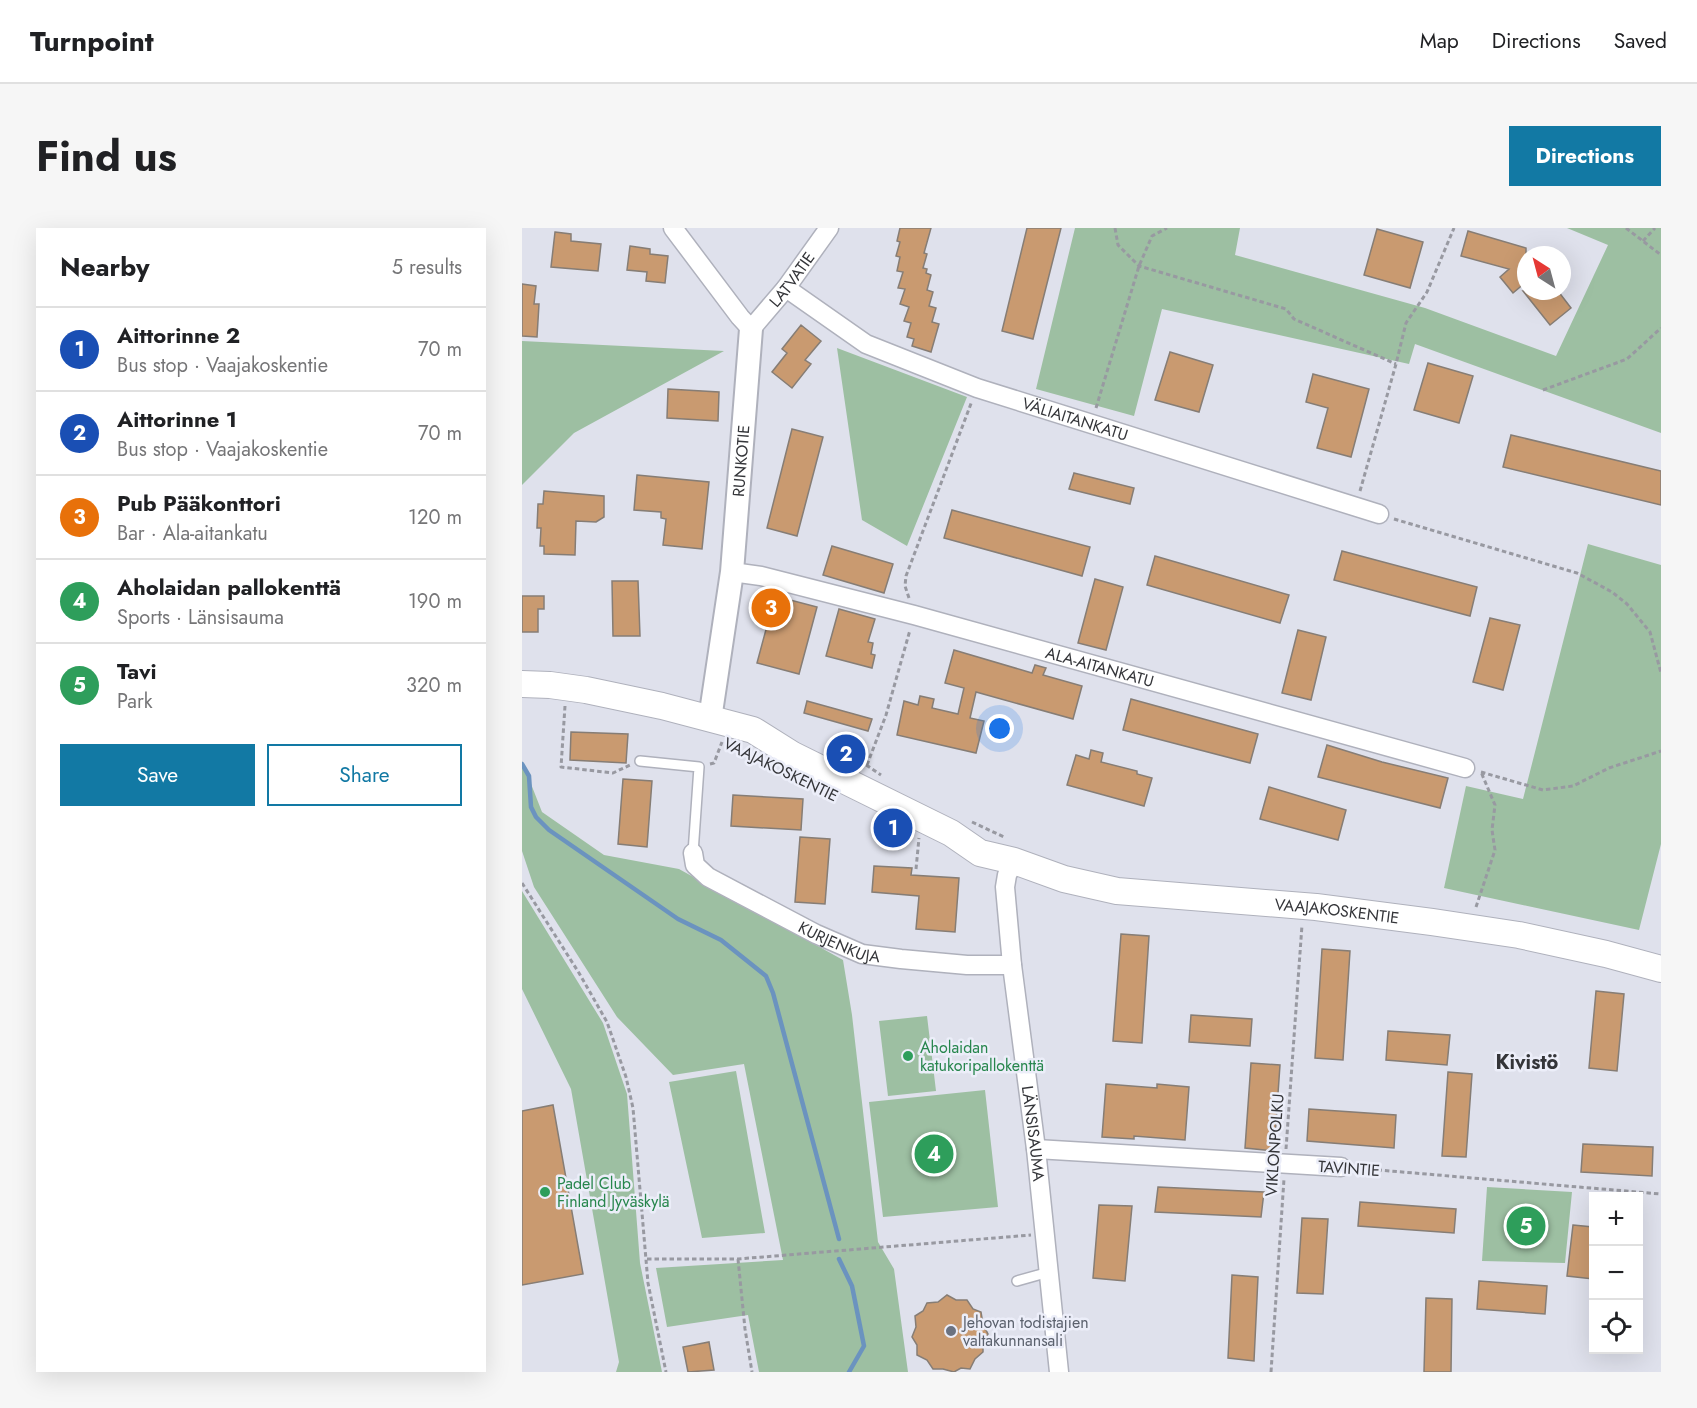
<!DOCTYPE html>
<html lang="en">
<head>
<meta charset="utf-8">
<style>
  body { margin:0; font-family:Jost,sans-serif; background:#f6f6f6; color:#202124 }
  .controls { position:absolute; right:18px; bottom:18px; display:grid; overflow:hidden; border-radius:0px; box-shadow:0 6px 24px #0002 }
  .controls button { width:54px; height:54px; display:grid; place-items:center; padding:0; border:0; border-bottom:2px solid #e0e0e0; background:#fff; color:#202124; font:30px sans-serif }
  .compass { position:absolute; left:995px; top:18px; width:54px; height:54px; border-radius:50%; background:#fff; box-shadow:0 6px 24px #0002; rotate:324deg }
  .you { position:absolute; left:478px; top:501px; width:21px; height:21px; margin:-15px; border:4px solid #fff; border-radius:50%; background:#1a73e8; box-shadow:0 0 0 9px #1a73e833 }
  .badge { display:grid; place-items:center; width:39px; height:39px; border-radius:50%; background:#1279a4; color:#fff; font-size:20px; font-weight:700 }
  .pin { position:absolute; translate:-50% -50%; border:3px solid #fff; box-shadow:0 2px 6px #0006 }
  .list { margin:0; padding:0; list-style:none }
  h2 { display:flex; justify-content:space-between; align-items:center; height:78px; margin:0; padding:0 24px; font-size:26px }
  h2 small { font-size:20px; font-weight:400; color:#757577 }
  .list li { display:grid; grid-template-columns:39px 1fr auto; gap:18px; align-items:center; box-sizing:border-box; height:84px; padding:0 24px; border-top:2px solid #e0e0e0 }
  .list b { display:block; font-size:22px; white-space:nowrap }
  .list p { margin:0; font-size:20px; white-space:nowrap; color:#757577 }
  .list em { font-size:20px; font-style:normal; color:#757577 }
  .actions { display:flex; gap:12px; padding:18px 24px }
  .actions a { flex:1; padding:14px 0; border:2px solid #1279a4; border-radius:0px; text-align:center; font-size:21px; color:#1279a4 }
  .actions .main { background:#1279a4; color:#fff }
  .icon { flex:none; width:33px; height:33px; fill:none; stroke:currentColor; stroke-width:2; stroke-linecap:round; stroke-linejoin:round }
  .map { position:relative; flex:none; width:1139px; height:1144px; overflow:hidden; border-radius:0px }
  header { display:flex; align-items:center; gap:36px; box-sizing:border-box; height:84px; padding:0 30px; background:#fff; border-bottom:2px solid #e0e0e0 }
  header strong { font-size:28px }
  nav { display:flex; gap:33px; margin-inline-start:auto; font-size:21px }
  .intro { display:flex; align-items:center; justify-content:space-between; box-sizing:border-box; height:144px; padding:0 36px }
  h1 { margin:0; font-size:42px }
  .button { padding:15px 27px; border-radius:0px; background:#1279a4; color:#fff; font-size:21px; font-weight:700 }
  main { display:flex; gap:36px; padding:0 36px }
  aside { flex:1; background:#fff; border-radius:0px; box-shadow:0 6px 24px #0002 }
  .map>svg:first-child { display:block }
  .green { fill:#9dbfa2 }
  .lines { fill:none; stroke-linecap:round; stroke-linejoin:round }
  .stream { stroke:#6b93bf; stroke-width:4.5 }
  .building { fill:#c99a70; stroke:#867d75; stroke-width:1.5 }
  .service-casing { stroke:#afb1bc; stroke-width:12 }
  .minor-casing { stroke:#afb1bc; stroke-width:21 }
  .tertiary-casing { stroke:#afb1bc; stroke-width:26 }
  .secondary-casing { stroke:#afb1bc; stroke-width:28 }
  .path { stroke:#9899a1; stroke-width:3; stroke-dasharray:4.5 3; stroke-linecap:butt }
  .service { stroke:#fff; stroke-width:9 }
  .minor { stroke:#fff; stroke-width:18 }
  .tertiary { stroke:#fff; stroke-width:22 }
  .secondary { stroke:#fff; stroke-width:26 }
  .leisure-dot { fill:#2e9e5b; stroke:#eceef9; stroke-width:2 }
  .worship-dot { fill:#6b7280; stroke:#eceef9; stroke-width:2 }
  .labels { text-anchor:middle; stroke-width:5; stroke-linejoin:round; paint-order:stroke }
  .street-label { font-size:16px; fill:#343539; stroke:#eceef9 }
  .leisure-label { font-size:16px; fill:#27864d; stroke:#eceef9; text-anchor:start }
  .worship-label { font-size:16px; fill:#5b616d; stroke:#eceef9; text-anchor:start }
  .quarter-label { font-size:20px; font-weight:bold; fill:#343539; stroke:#eceef9 }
</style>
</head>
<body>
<header>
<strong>Turnpoint</strong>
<nav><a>Map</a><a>Directions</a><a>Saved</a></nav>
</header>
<div class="intro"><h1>Find us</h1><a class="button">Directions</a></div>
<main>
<aside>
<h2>Nearby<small>5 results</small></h2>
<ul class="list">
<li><span class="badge" style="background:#1a4fb4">1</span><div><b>Aittorinne 2</b><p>Bus stop · Vaajakoskentie</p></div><em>70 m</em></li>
<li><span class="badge" style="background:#1a4fb4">2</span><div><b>Aittorinne 1</b><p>Bus stop · Vaajakoskentie</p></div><em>70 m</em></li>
<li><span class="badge" style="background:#e8710a">3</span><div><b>Pub Pääkonttori</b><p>Bar · Ala-aitankatu</p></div><em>120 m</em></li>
<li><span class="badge" style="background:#2e9e5b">4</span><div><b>Aholaidan pallokenttä</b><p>Sports · Länsisauma</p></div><em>190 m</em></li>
<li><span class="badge" style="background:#2e9e5b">5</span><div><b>Tavi</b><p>Park</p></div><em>320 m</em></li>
</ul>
<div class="actions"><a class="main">Save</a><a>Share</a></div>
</aside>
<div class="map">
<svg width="1139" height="1144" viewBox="0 0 1139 1144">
  <rect width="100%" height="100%" fill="#dfe1ec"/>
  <!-- green -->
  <path class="green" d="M553 0H718L713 27 903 80 1034 128 1086 17 1045 0H1139V205L893 116 887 136 640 81 612 188 514 161Z
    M0 113 202 123 52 205 0 257Z
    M315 120 445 169 385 318 340 292Z
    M1066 316 1139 337V616L1117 702 922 660 944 558 1001 571Z
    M0 533 20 584 82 627 157 641 321 732 330 787 356 1014 372 1041 386 1144H237L226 1087 145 1099 134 1040 261 1032 222 836 151 847 95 789 12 659 0 623Z
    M0 663 81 795 105 866 118 1035 140 1144H94L97 1134 49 861 0 761Z
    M405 788 414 863 366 868 357 793Z
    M214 843 243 1005 180 1010 147 854Z
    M463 862 476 979 361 989 347 874Z
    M965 959 1050 964 1043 1035 960 1033Z"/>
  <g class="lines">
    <!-- stream -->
    <path class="stream" d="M0 536 7 548 9 579 14 589 27 602 156 691 199 712 244 748 251 765 317 1011
      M317 1031 330 1058 342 1118 327 1144"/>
  </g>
  <!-- building -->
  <path class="building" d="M378 0H409L402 25 405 26 401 40 405 41 404 45 409 47 405 62 411 64 407 78 414 80 410 94 417 96 409 124 390 118 392 111 385 109 389 95 382 93 387 79 378 76 383 61 376 60 381 44 375 43 378 29 374 28 378 14 375 13Z
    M505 0H539L511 111 480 103Z
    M855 1 901 14 888 60 842 47Z
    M946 3 1004 20V54L991 65 978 49 987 41 939 28Z
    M33 4 49 6V13L79 16 76 43 29 39Z
    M108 18 128 21V26L146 28 143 55 124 53 125 44 105 42Z
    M0 56 14 58 12 76H17L15 109 0 108Z
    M1001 63H1036L1049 80 1028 97Z
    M279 97 299 113 283 132 289 136 270 160 250 144 265 125 260 121Z
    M648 124 691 137 677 184 633 172Z
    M906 135 951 148 937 195 892 182Z
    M791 146 847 161 829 229 795 220 806 180 784 174Z
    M146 161 197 164 196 193 145 190Z
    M270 201 301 209 275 308 245 300Z
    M989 207 1139 243V277L981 239Z
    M552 245 612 260 608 276 547 261Z
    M115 247 187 254 180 321 141 317 144 291 139 290V284L112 282Z
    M22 263 82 268V289L74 294 54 293 53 327 22 326V318H18L19 300H15L16 276H21Z
    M430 282 568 319 560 348 422 310Z
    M310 318 371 336 362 365 301 347Z
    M820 323 955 359 948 388 812 352Z
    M633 328 767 367 758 395 625 357Z
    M573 351 601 359 584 422 556 415Z
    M90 353H116L118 408H91Z
    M0 368H22V381H16V404H0Z
    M253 368 295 379 277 446 235 435Z
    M317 381 353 391 346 414 351 415 349 426 353 427 350 440 304 428Z
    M968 390 998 397 981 462 951 454Z
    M776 402 804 409 789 472 760 465Z
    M432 422 510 445 513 437 524 440 521 447 560 458 551 491 454 464 448 490 462 493 454 525 375 507 382 473 396 477 398 468 412 471 410 480 436 486 442 460 423 455Z
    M609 471 736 506 728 535 601 502Z
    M285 473 350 491 346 503 282 485Z
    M49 504 106 506 104 535 48 532Z
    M805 517 860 534 926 550 918 580 796 549Z
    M569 522 581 525 579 534 615 543V546L630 550 622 578 545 557 554 527 567 531Z
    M101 551 130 553 125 619 96 616Z
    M747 559 824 582 816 612 738 591Z
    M211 567 281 571 279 602 209 598Z
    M278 609 308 611 303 676 273 674Z
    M352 638 390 640 389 647 437 650 433 704 394 701 397 668 350 664Z
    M599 706 627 708 620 815 591 813Z
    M800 721 828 723 821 832 793 830Z
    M1074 763 1102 766 1095 843 1067 840Z
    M669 787 730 791 728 818 667 814Z
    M866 803 928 807 925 837 864 832Z
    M729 835 758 837 752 923 723 920Z
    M926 844 950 846 944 929 920 928Z
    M584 856 635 860V856L667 859 663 912 612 908V911L580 909Z
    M31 877 61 1046 0 1057V883Z
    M787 881 874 887 872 920 785 913Z
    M1061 916 1131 919 1130 948 1059 944Z
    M636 959 742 964 739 989 633 984Z
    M838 974 934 981 932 1005 836 998Z
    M577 977 610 978 603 1053 571 1050Z
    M780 990 806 991 801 1066 775 1065Z
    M1051 997 1071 999V1051L1045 1048Z
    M710 1047 736 1049 732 1133 706 1130Z
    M957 1053 1025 1058 1023 1086 955 1081Z
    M425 1067 434 1072H445L451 1081 459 1084 461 1096 466 1106 461 1115V1124L453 1131 448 1141 439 1140 432 1144 421 1141H411L405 1132 395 1127V1117L390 1109 394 1099 393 1088 401 1083 405 1075 416 1074Z
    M904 1070 930 1071 929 1144H902Z
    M187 1114 192 1142 166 1144 161 1119Z"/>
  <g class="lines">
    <!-- service casing -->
    <g class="service-casing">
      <path id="service" d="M118 533 177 539 171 625
        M495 1053 527 1044"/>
    </g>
    <!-- minor casing -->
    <g class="minor-casing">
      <g id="minor">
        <path id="s1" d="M151 0 218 89 229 101 264 60 307 0"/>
        <path id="s2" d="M264 60 344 116 455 160 857 286"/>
        <path id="s3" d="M210 344 239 348 392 387 943 540"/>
        <path id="s4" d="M171 625 173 637 186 649 294 706 340 726 379 731 445 737H490"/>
        <path id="s5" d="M492 633 485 647 483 659 490 737 514 921 537 1144"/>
        <path d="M514 921 819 939"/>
      </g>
    </g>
    <!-- tertiary casing -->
    <g class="tertiary-casing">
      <g id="tertiary">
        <path id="s6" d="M188 491 210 344 229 101"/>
      </g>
    </g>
    <!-- secondary casing -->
    <g class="secondary-casing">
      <g id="secondary">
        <path id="s7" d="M0 456 28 457 64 462 140 478 231 502 271 527 429 605 458 625 492 633 542 651 595 663 794 679 910 694 997 707 1084 726 1139 741"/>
      </g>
    </g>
    <!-- path -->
    <path class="path" d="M593 0 596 17 617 38 764 81 772 91 874 136
      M1104 0 1139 27
      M1121 13 1133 0
      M1021 162 1105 131 1139 100
      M574 180 617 38 630 8 645 0
      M838 263 874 136 884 95 905 64 932 0
      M872 291 1055 345 1090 364 1105 376 1128 404 1139 445
      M387 370 383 358 384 348 450 173
      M43 478 39 539 91 545 108 537
      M303 520 334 530 359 547
      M188 536 192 535 200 514
      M345 537 364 487 388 402
      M959 544 1021 562 1051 558 1087 540 1139 523
      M450 594 482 609
      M394 641 397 610
      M0 655 57 745 85 794 104 849 111 880 126 1055 144 1144
      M954 679 973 622 970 602 973 577 959 544
      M764 921 780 697
      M833 940 1139 966
      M125 1031H216L509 1007
      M216 1031 223 1101 230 1144
      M749 1144 762 951"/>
    <!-- service -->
    <use href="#service" class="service"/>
    <!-- minor -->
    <use href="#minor" class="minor"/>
    <!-- tertiary -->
    <use href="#tertiary" class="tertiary"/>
    <!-- secondary -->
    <use href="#secondary" class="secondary"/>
  </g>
  <!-- markers -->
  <g class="leisure-dot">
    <circle cx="386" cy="828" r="6"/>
    <circle cx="23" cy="964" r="6"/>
  </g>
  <circle class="worship-dot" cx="429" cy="1103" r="6"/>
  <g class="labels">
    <!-- street labels -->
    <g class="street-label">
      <text dy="6" stroke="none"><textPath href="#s1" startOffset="192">LATVATIE</textPath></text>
      <text dy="6" stroke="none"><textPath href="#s2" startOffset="320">VÄLIAITANKATU</textPath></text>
      <text dy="6" stroke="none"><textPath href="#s6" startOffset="260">RUNKOTIE</textPath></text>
      <text dy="6" stroke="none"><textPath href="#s3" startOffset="380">ALA-AITANKATU</textPath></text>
      <text transform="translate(259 541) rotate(26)" y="6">VAAJAKOSKENTIE</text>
      <text dy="6" stroke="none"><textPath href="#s7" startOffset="858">VAAJAKOSKENTIE</textPath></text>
      <text dy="6" stroke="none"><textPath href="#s4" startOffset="177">KURJENKUJA</textPath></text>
      <text dy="6" stroke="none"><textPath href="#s5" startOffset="276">LÄNSISAUMA</textPath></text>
      <text transform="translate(752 917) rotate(-86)" y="6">VIKLONPOLKU</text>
      <text transform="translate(827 940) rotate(4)" y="6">TAVINTIE</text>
    </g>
    <!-- leisure labels -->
    <g class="leisure-label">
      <text x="398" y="825">Aholaidan<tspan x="398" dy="18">katukoripallokenttä</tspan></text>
      <text x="35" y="961">Padel Club<tspan x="35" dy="18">Finland Jyväskylä</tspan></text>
    </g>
    <!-- worship labels -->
    <g class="worship-label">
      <text x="441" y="1100">Jehovan todistajien<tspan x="441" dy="18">valtakunnansali</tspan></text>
    </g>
    <!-- quarter labels -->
    <g class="quarter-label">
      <text x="1005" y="841">Kivistö</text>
    </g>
  </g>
</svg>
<div class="controls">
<button>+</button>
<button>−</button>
<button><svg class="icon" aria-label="locate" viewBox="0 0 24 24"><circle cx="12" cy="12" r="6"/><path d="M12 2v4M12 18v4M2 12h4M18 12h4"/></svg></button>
</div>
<svg class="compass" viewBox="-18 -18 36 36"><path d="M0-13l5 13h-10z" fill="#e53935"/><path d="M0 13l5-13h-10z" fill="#757577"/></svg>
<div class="you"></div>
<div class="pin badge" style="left:371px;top:600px;background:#1a4fb4">1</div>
<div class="pin badge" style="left:324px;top:526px;background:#1a4fb4">2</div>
<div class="pin badge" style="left:249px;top:380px;background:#e8710a">3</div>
<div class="pin badge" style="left:412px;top:926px;background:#2e9e5b">4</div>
<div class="pin badge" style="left:1004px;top:998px;background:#2e9e5b">5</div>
</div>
</main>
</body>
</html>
